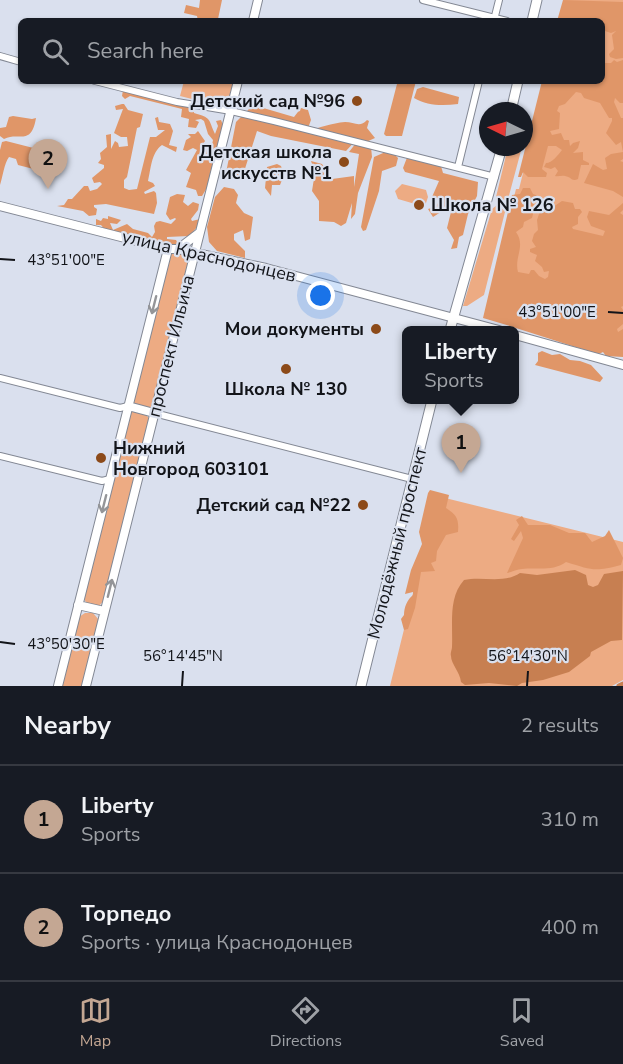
<!DOCTYPE html>
<html lang="en">
<head>
<meta charset="utf-8">
<style>
  body { margin:0; font-family:"Nunito Sans",sans-serif; background:#242831; color:#f1f3f6 }
  .compass { position:absolute; left:479px; top:102px; width:54px; height:54px; border-radius:50%; background:#171b24; box-shadow:0 2px 4px #0004; rotate:275deg }
  .you { position:absolute; left:321px; top:296px; width:21px; height:21px; margin:-15px; border:4px solid #fff; border-radius:50%; background:#1a73e8; box-shadow:0 0 0 9px #1a73e833 }
  .badge { display:grid; place-items:center; width:39px; height:39px; border-radius:50%; background:#c4a793; color:#111; font-size:20px; font-weight:700 }
  .pin { position:absolute; translate:-50% -50px; filter:drop-shadow(0 2px 3px #0008) }
  .pin::after { content:''; position:absolute; top:32px; width:21px; height:18px; background:inherit; clip-path:polygon(0 0,100% 0,50% 100%) }
  .popup { position:absolute; left:402px; top:326px; width:117px; height:78px; box-sizing:border-box; display:grid; place-content:center; border-radius:9px; background:#171b24; filter:drop-shadow(0 2px 4px #0005); font-size:20px; white-space:nowrap; color:#9ea1a6 }
  .popup b { font-size:22px; color:#f1f3f6 }
  .popup::after { content:''; position:absolute; left:50%; top:100%; margin-left:-12px; border:12px solid transparent; border-top-color:#171b24 }
  .list { margin:0; padding:0; list-style:none }
  h2 { display:flex; justify-content:space-between; align-items:center; height:78px; margin:0; padding:0 24px; font-size:26px }
  h2 small { font-size:20px; font-weight:400; color:#9ea1a6 }
  .list li { display:grid; grid-template-columns:39px 1fr auto; gap:18px; align-items:center; box-sizing:border-box; height:108px; padding:0 24px; border-top:2px solid #363941 }
  .list b { display:block; font-size:22px; white-space:nowrap }
  .list p { margin:0; font-size:20px; white-space:nowrap; color:#9ea1a6 }
  .list em { font-size:20px; font-style:normal; color:#9ea1a6 }
  .icon { flex:none; width:33px; height:33px; fill:none; stroke:currentColor; stroke-width:2; stroke-linecap:round; stroke-linejoin:round }
  .map { position:relative; flex:none; width:623px; height:686px; overflow:hidden }
  .search { position:absolute; background:#171b24; box-shadow:0 2px 4px #0004; left:18px; right:18px; top:18px; height:66px; display:flex; align-items:center; gap:15px; box-sizing:border-box; padding:0 21px; border-radius:9px; color:#9ea1a6; font-size:22px }
  .sheet { height:294px; background:#171b24 }
  nav { display:flex; justify-content:space-around; align-items:center; box-sizing:border-box; height:84px; border-top:2px solid #363941; background:#171b24; font-size:16px; color:#9ea1a6 }
  nav a { display:grid; justify-items:center; gap:3px }
  nav .on { color:#c4a793 }
  .map>svg:first-child { display:block }
  .green { fill:#edab83 }
  .forest { fill:#e09668 }
  .water { fill:#c77f51 }
  .lines { fill:none; stroke-linecap:round; stroke-linejoin:round }
  .canal { stroke:#c77f51; stroke-width:5 }
  .street-casing { stroke:#838894; stroke-width:8 }
  .secondary-casing { stroke:#838894; stroke-width:10 }
  .primary-casing { stroke:#838894; stroke-width:11 }
  .street { stroke:#fff; stroke-width:6 }
  .secondary { stroke:#fff; stroke-width:8 }
  .primary { stroke:#fff; stroke-width:9 }
  .oneway { stroke:#949598 }
  .ticks { fill:none; stroke:#121419; stroke-width:2 }
  .poi-dot { fill:#8c4a19; stroke:#dae0ee; stroke-width:2 }
  .labels { text-anchor:middle; stroke-width:4.5; stroke-linejoin:round; paint-order:stroke }
  .poi-label { font-size:18px; font-weight:bold; fill:#121419; stroke:#dae0ee; text-anchor:end }
  .street-label { font-size:18px; fill:#121419; stroke:#dae0ee }
  .ticks-label { font-size:15px; text-anchor:middle; fill:#121419; stroke:#dae0ee; stroke-width:4.5; stroke-linejoin:round; paint-order:stroke }
</style>
</head>
<body>
<div class="map">
<svg width="623" height="686" viewBox="0 0 623 686">
  <rect width="100%" height="100%" fill="#dae0ee"/>
  <!-- green -->
  <path class="green" d="M564 0H623V356L484 317 516 189H519L523 173 521 172 544 81H602V21Z
    M184 81H235L230 100 224 106H220L180 96Z
    M508 147H522L507 203 496 197Z
    M402 184 426 190 428 197 426 203 422 206 398 199 395 191Z
    M497 205 506 208 484 295 467 306H463L492 209Z
    M173 252 185 254 190 259 153 406 151 408 134 405 133 403 171 254Z
    M132 411 146 415 149 418 105 599 99 606 87 604 83 597 130 413Z
    M437 496 623 542V680L612 686H390Z
    M85 613H93L99 620 83 686H60L79 617Z"/>
  <!-- forest -->
  <path class="forest" d="M200 0H222L218 19 212 21H198L197 16 184 13 186 5 199 8Z
    M563 0 623 2V58L616 59 610 57 609 54 614 49 612 35 616 31 611 33 602 30V21H557Z
    M614 60 617 62 623 60V103H620L615 98 614 102 621 118H623V159L620 161 623 162V197L613 191 584 183 593 164 603 170 607 169 605 158 611 154 623 152 621 142 616 145 606 133 612 121V118H609L600 103 584 98 581 93 576 92 565 104 559 106 557 111 560 113 559 129 550 131 552 135 561 133 564 140H569L570 146 573 143 580 141 578 148 573 153 583 152V160L589 163V165H581L578 179C571 182 572 177 565 176 562 175 558 177 555 176L558 171 555 167 551 169 544 167 546 163C552 163 558 155 562 150L556 146H548L542 169 547 173 546 177H528L523 172 521 177H518L542 81H602V63H611Z
    M409 81H416L402 136H386L384 134 397 84 408 83Z
    M423 87 459 97 458 104C443 106 427 106 414 98L417 89Z
    M123 90 194 106V113C212 118 208 119 215 134L218 126 216 121 221 120 223 125 208 186 202 196H198L196 190 186 187 191 173 186 170 197 150 193 148 187 151 183 150 186 140 191 137 188 134H195L198 131 205 141 202 146 212 145 213 140 208 134 204 121 201 119 195 120 199 122 196 128 188 127 189 119 181 117 182 109 130 96 125 99 122 96Z
    M122 104H124L128 110 143 114 140 127 137 128 127 177 124 180V188L129 190 137 189 150 137H156L165 130H158L155 118 158 117 159 122 170 124 173 131 169 145 177 147 176 152 162 145C151 153 151 169 148 181L153 183 155 186 144 192 145 194 154 191 156 193 157 203 154 214 106 204 94 205V207L97 209 96 215 89 216 83 211 57 206 64 205 68 199H72L84 186H88L90 191 97 189 102 184 100 182 94 183 92 178 104 168V165L98 163 101 159 100 153 107 147 106 135 111 134V149L115 141 118 143 119 147 128 146 127 137H121L114 133 123 109 116 110 115 106Z
    M253 105 294 117 301 108 308 110 311 120 307 131C319 128 332 123 345 122 354 122 360 128 367 120L369 121 367 128 375 138 366 142 357 139 346 151 271 136 257 131 242 178H225L236 122Z
    M13 116 32 119 36 118C31 147 19 131 4 139L0 136V128L6 127 9 117Z
    M6 141 53 153 57 159H63L64 164 61 167 53 168 49 173 18 165 16 159 9 157C4 164 3 176 0 185V150L2 142Z
    M356 143 371 147 372 157 358 193 355 214 351 219 352 203 346 223 341 226 334 222 319 221V201L312 191 315 172 311 161 322 164 332 179 354 176V187L359 154 349 152Z
    M390 150 398 158 396 166 382 171 379 191 366 230 363 231 361 227 374 157Z
    M408 155 441 166 443 173 478 182 477 196 468 214 463 235 459 237 457 248 451 249 454 240 447 228 451 212 444 210 433 217 428 209 435 207 441 199 432 197 439 181 405 172 403 168Z
    M277 164 281 166 284 175 280 185H272L271 196 265 188 267 167Z
    M224 187 234 189 238 195 236 203 244 213 253 217 250 239 245 241 243 230 234 234V240L245 251V258L217 251 209 242 207 227 215 197Z
    M523 188H530L533 194 538 196 533 206 524 207 525 210 533 214 532 218 524 222 523 227 516 232C526 246 514 257 518 272L529 274 531 270H534L539 276 545 279 548 277 549 271 544 272 542 267 535 261 537 255 530 252V249L536 247 532 241 534 234 538 230 537 220 542 205 547 204 553 207 562 201 573 203 575 209H580L582 212 578 217V224L572 227 573 229 603 236 605 231 591 226 587 217 589 211 609 215 623 203V210L620 213 623 215V306L621 307 623 310V324L617 329 618 332 623 329V357L606 356 603 352 599 354C560 343 522 329 483 318L512 195 520 194Z
    M177 194 185 195 183 202 188 206 193 202 199 204 198 210 191 219 192 221 200 219 199 225 189 236 167 237V239L176 240 179 245 167 246 163 243 159 244 106 231 101 225H96V219L101 221 103 218 108 219V216L121 220 117 224 110 223 113 230 127 224 133 229 148 233 152 237 155 232 154 226 156 222 160 221 171 224 176 219 175 218 170 220 166 214 170 197Z
    M542 351 552 355 560 354 570 360 580 361 591 365 603 378 600 382 535 365 538 361V353Z
    M430 490 449 495 446 508C457 515 459 519 458 532L446 535 437 551 436 561 431 563 435 571 421 572 415 608 408 629 404 630 401 619 404 615C404 607 407 600 413 595V592L405 594 411 570 422 544 419 532 428 493Z
    M522 516 528 525H550L569 533H585L592 542 605 536 609 530 623 558 621 565C594 572 592 570 566 562 552 572 538 567 522 569 517 569 512 572 507 573L523 538 521 531 514 541 511 539 519 525 516 520Z"/>
  <!-- water -->
  <path class="water" d="M575 570 586 575 588 585 593 587 598 585 604 574 623 571 622 640 611 641 591 652 590 656 569 672 543 680 522 683 517 686 489 683 465 685 461 682C460 672 451 664 451 656 450 653 452 650 452 647 453 624 448 598 464 580 482 576 504 584 520 573L537 575Z"/>
  <g class="lines">
    <!-- canal -->
    <path class="canal" d="M619 686 623 684"/>
    <!-- street casing -->
    <g class="street-casing">
      <path id="street" d="M423 0 507 21
        M494 20 499 0
        M0 56 21 62
        M95 81 177 102 231 111 274 121 495 177
        M458 167 479 81
        M0 378 120 408 128 406
        M154 413 412 479
        M0 456 102 481 110 479"/>
    </g>
    <!-- secondary casing -->
    <g class="secondary-casing">
      <path id="secondary" d="M253 21 258 0
        M0 206 168 249H178L266 268 499 330
        M178 249 199 233
        M515 335 623 365
        M128 406 154 413
        M78 605 104 611
        M58 686 168 249
        M86 686 238 81"/>
    </g>
    <!-- primary casing -->
    <g class="primary-casing">
      <path id="primary" d="M532 21 537 0
        M511 111 518 81
        M450 330 502 147
        M361 686 432 400"/>
    </g>
    <!-- street -->
    <use href="#street" class="street"/>
    <!-- secondary -->
    <use href="#secondary" class="secondary"/>
    <!-- primary -->
    <use href="#primary" class="primary"/>
  </g>
  <!-- one-way arrows -->
  <defs><path id="oneway-shaft" d="M-6 0H5M1.5-3L5.5 0L1.5 3" fill="none" stroke-width="1.6" stroke-linecap="round" stroke-linejoin="round" transform="scale(1.5)"/></defs>
  <g class="oneway">
    <use href="#oneway-shaft" transform="translate(154 305) rotate(104)"/>
    <use href="#oneway-shaft" transform="translate(104 504) rotate(104)"/>
    <use href="#oneway-shaft" transform="translate(110 588) rotate(-76)"/>
  </g>
  <!-- ticks -->
  <path class="ticks" d="M0 259 15 260M608 312 623 313M0 642 15 644M182 686 183 671M527 686 528 671"/>
  <!-- markers -->
  <g class="poi-dot">
    <circle cx="357" cy="101" r="6"/>
    <circle cx="344" cy="162" r="6"/>
    <circle cx="419" cy="205" r="6"/>
    <circle cx="376" cy="329" r="6"/>
    <circle cx="286" cy="369" r="6"/>
    <circle cx="101" cy="458" r="6"/>
    <circle cx="363" cy="505" r="6"/>
  </g>
  <g class="labels">
    <!-- poi labels -->
    <g class="poi-label">
      <text x="345" y="107">Детский сад №96</text>
      <text x="332" y="158">Детская школа<tspan x="332" dy="21">искусств №1</tspan></text>
      <text x="431" y="211" text-anchor="start">Школа № 126</text>
      <text x="364" y="335">Мои документы</text>
      <text x="286" y="395" text-anchor="middle">Школа № 130</text>
      <text x="113" y="454" text-anchor="start">Нижний<tspan x="113" dy="21">Новгород 603101</tspan></text>
      <text x="351" y="511">Детский сад №22</text>
    </g>
    <!-- street labels -->
    <g class="street-label">
      <text transform="translate(209 256) rotate(13)" y="6">улица Краснодонцев</text>
      <text transform="translate(171 346) rotate(-76)" y="6">проспект Ильича</text>
      <text transform="translate(397 543) rotate(-76)" y="6">Молодёжный проспект</text>
    </g>
  </g>
  <g class="ticks-label">
    <text x="66" y="265">43°51'00"E</text>
    <text x="557" y="317">43°51'00"E</text>
    <text x="66" y="649">43°50'30"E</text>
    <text x="183" y="661">56°14'45"N</text>
    <text x="528" y="661">56°14'30"N</text>
  </g>
</svg>
<svg class="compass" viewBox="-18 -18 36 36"><path d="M0-13l5 13h-10z" fill="#e53935"/><path d="M0 13l5-13h-10z" fill="#9ea1a6"/></svg>
<div class="you"></div>
<div class="pin badge" style="left:461px;top:473px">1</div>
<div class="popup"><b>Liberty</b>Sports</div>
<div class="pin badge" style="left:48px;top:189px">2</div>
<div class="search"><svg class="icon" aria-label="search" viewBox="0 0 24 24"><circle cx="10" cy="10" r="6"/><path d="M15 15l6 6"/></svg>Search here</div>
</div>
<section class="sheet">
<h2>Nearby<small>2 results</small></h2>
<ul class="list">
<li><span class="badge">1</span><div><b>Liberty</b><p>Sports</p></div><em>310 m</em></li>
<li><span class="badge">2</span><div><b>Торпедо</b><p>Sports · улица Краснодонцев</p></div><em>400 m</em></li>
</ul>
</section>
<nav>
<a class="on"><svg class="icon" aria-label="map" viewBox="0 0 24 24"><path d="M3 6l6-2 6 2 6-2v14l-6 2-6-2-6 2zM9 4v14M15 6v14"/></svg>Map</a>
<a><svg class="icon" aria-label="directions" viewBox="0 0 24 24"><path d="M12 3l9 9-9 9-9-9zM9 14v-3h6M13 9l2 2-2 2"/></svg>Directions</a>
<a><svg class="icon" aria-label="saved" viewBox="0 0 24 24"><path d="M7 4h10v16l-5-4-5 4z"/></svg>Saved</a>
</nav>
</body>
</html>
